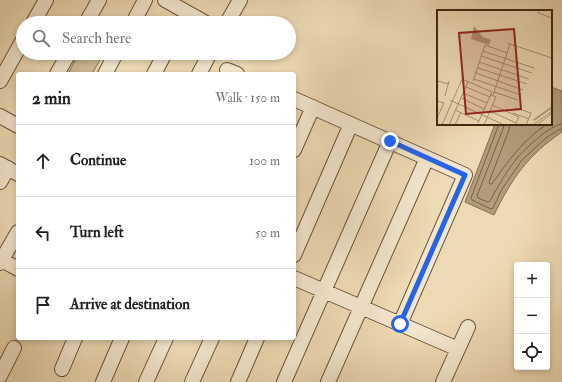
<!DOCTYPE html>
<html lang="en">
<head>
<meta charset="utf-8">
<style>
  body { margin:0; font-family:"IM FELL Double Pica",serif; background:#f6f6f6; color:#222 }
  .controls { position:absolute; right:12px; bottom:12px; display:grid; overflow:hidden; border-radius:4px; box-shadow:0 2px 6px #0003 }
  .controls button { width:36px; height:36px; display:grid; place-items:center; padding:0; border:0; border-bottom:1px solid #e0e0e0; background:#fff; color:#222; font:20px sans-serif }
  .stop { position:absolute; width:12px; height:12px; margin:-9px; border:3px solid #2563eb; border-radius:50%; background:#fff }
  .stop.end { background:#2563eb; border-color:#fff; box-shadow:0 1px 4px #0008 }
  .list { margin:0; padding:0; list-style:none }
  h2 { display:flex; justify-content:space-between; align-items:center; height:52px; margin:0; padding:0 16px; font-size:17px }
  h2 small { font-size:13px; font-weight:400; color:#767676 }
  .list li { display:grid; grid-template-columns:26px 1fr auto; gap:12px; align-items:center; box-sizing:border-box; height:72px; padding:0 16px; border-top:1px solid #e0e0e0 }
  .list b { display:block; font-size:15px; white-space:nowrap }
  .list em { font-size:13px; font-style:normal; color:#767676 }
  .icon { flex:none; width:22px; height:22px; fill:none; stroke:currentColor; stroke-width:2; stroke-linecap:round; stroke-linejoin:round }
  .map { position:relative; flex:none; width:562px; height:382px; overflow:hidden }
  .search { position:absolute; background:#fff; box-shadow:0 2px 6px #0003; left:16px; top:16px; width:280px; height:44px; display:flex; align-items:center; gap:10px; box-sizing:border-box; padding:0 14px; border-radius:22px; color:#767676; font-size:15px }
  .panel { position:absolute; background:#fff; box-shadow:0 2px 6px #0003; left:16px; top:72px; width:280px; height:268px; border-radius:4px }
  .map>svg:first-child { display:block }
  .grass { fill:#cfbb97; stroke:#877053 }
  .water { fill:#b29c7b; stroke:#846d50 }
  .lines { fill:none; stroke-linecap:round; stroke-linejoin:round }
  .shore { stroke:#786145; stroke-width:1 }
  .minor-casing { stroke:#6a5338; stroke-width:16 }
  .minor { stroke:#f3e6ce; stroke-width:14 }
  .route { stroke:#2563eb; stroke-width:5 }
  .inset-river { fill:none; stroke:#b29c7b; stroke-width:2 }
  .inset-road { fill:none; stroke:#a79171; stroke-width:1 }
  .view { fill:#8f2418; fill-opacity:0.15; stroke:#8f2418; stroke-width:2 }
  .inset-edge { fill:none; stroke:#3f260f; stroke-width:2 }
</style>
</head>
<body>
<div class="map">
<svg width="562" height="382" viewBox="0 0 562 382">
  <rect width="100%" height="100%" fill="#edd9b3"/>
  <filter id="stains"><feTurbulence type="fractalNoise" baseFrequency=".005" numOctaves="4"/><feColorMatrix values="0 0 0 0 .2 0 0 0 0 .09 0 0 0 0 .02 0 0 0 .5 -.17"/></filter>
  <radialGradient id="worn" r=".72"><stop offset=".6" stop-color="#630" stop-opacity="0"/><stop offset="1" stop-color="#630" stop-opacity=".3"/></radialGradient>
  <!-- grass -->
  <path class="grass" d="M79 53H100L103 54 92 74H68Z"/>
  <!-- water -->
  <path class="water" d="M551 87 562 91V132C528 155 512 178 494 215L465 202 495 124H551Z"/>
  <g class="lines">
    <!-- shore -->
    <path class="shore" d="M499 124 471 198 472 200 491 209 493 208 502 189 522 160 546 138 558 130 562 129
      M504 124 503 129 477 196 478 198 488 202 490 201C498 186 507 170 518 157 526 148 550 125 562 124
      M510 124 509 130 489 182 490 184H492C509 160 522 141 547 124"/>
    <!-- minor casing -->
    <g class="minor-casing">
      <path id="minor" d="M165 0 206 23
        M33 23 46 0
        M86 23 99 0
        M133 23 145 0
        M227 23 240 0
        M227 70 237 74
        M57 74 69 53
        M105 74 116 53
        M154 74 165 53
        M199 74 210 53
        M0 81 23 40
        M294 99 465 175 400 324
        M0 116 18 126
        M294 150 313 107
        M0 164 18 174
        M0 182 8 168
        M294 255 351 124
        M2 260 18 269
        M0 263 18 232
        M294 278 458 349
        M62 369 75 338
        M0 376 14 348
        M103 382 122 338
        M146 382 166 338
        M192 382 212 338
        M238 382 257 338
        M284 382 390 141
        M328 382 427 158
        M443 382 468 327"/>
    </g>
    <!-- minor -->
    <use href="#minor" class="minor"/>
  </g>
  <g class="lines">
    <!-- route -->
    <path class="route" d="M390 141 465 175 400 324"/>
  </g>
  <!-- overview -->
  <g transform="translate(437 10)">
    <rect width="115" height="115" fill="#edd9b3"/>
    <path d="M37 16 46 27 54 30 52 35 34 29Z" fill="#b29c7b"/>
    <path class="inset-river" d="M97 110 115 97"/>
    <path class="inset-road" d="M102 0 101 3 115 8M70 33 115 48M46 41 97 58M44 46 95 63M42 52 92 69M41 58 90 74M39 63 86 80M37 69 84 85M0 71 12 74M36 71 48 35 70 43M29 77 53 87M57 82 81 90M56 85 73 34M8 86 12 71M24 88 47 99M13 90 67 115M0 91 7 93 0 108M55 95 82 107 78 115M79 98 94 103 89 115M18 100 42 111M53 101 79 113M76 103 92 109M41 113 50 93M5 115 25 69 55 82 50 93 26 83M12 115 31 72M18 115 24 102M47 115 59 87 54 85M96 115 115 101M100 115 115 103"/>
    <path class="view" d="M77 19 84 99 29 104 22 23Z"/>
    <rect width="115" height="115" class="inset-edge"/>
  </g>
  <rect width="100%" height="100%" filter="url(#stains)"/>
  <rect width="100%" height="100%" fill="url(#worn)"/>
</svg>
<div class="controls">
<button>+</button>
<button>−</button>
<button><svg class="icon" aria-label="locate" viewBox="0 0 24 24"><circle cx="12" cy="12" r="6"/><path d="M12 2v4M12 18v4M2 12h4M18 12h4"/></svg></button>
</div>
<div class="stop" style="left:400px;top:324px"></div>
<div class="stop end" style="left:390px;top:141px"></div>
<div class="search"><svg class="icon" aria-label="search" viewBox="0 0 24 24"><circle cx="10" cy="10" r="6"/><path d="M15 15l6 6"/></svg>Search here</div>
<section class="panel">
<h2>2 min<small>Walk · 150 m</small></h2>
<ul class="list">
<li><svg class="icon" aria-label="ahead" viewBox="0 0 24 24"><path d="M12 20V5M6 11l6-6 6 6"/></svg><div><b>Continue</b></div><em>100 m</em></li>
<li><svg class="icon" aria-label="left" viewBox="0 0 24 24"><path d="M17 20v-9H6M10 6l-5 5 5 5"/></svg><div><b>Turn left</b></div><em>50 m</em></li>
<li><svg class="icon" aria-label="arrive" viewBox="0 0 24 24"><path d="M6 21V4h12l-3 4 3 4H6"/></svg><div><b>Arrive at destination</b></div></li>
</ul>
</section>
</div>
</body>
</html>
